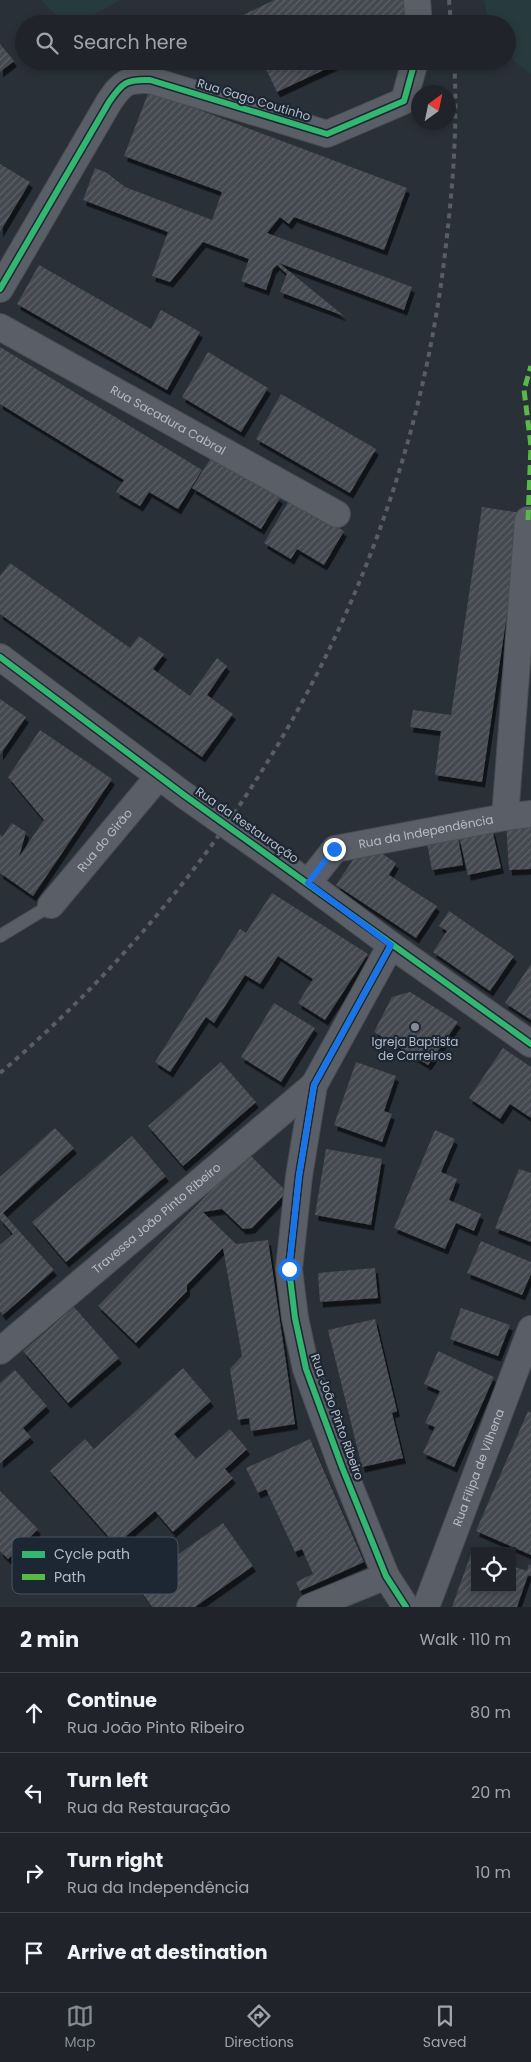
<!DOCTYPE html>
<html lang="en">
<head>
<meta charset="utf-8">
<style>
  body { margin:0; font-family:Poppins,sans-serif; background:#282c32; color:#f1f3f6 }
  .controls { position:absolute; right:15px; bottom:15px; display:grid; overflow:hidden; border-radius:0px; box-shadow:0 2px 8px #0003 }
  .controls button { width:45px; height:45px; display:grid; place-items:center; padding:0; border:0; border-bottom:1px solid #3d4147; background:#20242a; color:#f1f3f6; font:25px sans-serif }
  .compass { position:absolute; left:411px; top:85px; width:45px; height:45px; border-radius:50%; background:#20242a; box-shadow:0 2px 8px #0003; rotate:33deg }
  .stop { position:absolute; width:15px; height:15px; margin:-11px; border:4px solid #1a73e8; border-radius:50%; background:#fff }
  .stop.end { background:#1a73e8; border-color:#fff; box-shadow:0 1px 5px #0008 }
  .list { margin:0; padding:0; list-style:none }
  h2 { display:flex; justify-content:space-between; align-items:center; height:65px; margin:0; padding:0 20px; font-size:21px }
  h2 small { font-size:16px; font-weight:400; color:#a2a4a8 }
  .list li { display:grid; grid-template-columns:32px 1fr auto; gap:15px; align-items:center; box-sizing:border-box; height:80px; padding:0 20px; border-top:1px solid #3d4147 }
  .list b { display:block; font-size:19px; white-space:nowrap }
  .list p { margin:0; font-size:16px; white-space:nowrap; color:#a2a4a8 }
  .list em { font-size:16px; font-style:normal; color:#a2a4a8 }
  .icon { flex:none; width:28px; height:28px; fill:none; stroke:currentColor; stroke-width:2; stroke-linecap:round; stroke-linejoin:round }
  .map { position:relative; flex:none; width:531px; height:1607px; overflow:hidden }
  .search { position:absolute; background:#20242a; box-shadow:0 2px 8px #0003; left:15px; right:15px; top:15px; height:55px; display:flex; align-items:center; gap:12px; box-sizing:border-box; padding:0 18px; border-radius:28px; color:#a2a4a8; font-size:19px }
  .sheet { height:385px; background:#20242a }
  nav { display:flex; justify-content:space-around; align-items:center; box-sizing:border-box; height:70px; border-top:1px solid #3d4147; background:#20242a; font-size:14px; color:#a2a4a8 }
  nav a { display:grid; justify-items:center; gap:2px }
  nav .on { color:#848b96 }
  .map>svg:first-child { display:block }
  .green { fill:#273a3e }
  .building { fill:url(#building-hatch); filter:url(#shadow) }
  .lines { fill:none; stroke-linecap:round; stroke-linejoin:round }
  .service-casing { stroke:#484c53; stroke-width:14 }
  .minor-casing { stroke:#484c53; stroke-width:28 }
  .service { stroke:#5a5e66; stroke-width:12 }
  .minor { stroke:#5a5e66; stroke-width:26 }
  .rail { stroke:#595d64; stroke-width:4; stroke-dasharray:5 5; stroke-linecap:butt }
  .minor-bridge-casing { stroke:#484c53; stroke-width:28; stroke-linecap:butt }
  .minor-bridge { stroke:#5a5e66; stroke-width:26 }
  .quiet { stroke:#58b947; stroke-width:5; stroke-dasharray:10 5; stroke-linecap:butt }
  .cycleway-casing { stroke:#1d2633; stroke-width:9 }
  .cycleway { stroke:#33b770; stroke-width:6 }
  .route { stroke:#1a73e8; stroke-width:6 }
  .poi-dot { fill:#848b96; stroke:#1d2633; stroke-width:2 }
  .labels { text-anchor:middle; stroke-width:4.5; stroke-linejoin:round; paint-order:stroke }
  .street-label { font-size:12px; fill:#b4bcc9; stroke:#1d2633 }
  .poi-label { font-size:12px; fill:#b4bcc9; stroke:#1d2633 }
  .key { fill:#1d2633; stroke:#4a5360; stroke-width:1 }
  .key-label { font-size:14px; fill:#b4bcc9 }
</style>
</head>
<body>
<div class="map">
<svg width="531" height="1607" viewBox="0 0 531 1607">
  <defs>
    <pattern id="building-hatch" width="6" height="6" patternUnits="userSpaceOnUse" patternTransform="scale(1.25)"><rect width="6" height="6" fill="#444950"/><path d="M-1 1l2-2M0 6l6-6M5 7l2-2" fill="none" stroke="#5d6168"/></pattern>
    <filter id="shadow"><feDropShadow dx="3" dy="5.5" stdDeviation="0" flood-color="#0009"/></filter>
  </defs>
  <rect width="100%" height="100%" fill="#2a3038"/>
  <!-- green -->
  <path class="green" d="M41 0H120L77 24H65Z
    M484 0H531V74L507 56V24H489Z"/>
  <!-- building -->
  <path class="building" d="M274 0H404L415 24H245L241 16Z
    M0 44 14 61 0 72Z
    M262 61H343L277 92Z
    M149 91 407 188 384 250 294 217 289 224 280 217 267 233 412 287 404 310 279 263 344 316 280 292 287 274 277 265 273 269 266 290 241 281 249 259 203 242 170 282 152 276 168 232 83 200 95 168 107 173 125 187 212 220 222 192 124 156Z
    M0 164 30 182 0 232Z
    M39 265 151 329 161 310 200 332 167 390 17 304Z
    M0 347 202 470 178 509 149 492 140 506 116 492 124 480 0 404Z
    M208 352 268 388 241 432 182 397Z
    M281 394 376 449 350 493 256 439Z
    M212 456 280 498 261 529 192 488Z
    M290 499 344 531 324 565 297 549 291 559 264 543Z
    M482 507 522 513 482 782 435 775 441 731 410 727 413 710 451 715Z
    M10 563 130 648 139 636 164 654 153 669 190 696 217 658 227 666 207 695 233 714 202 757 0 614V576Z
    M0 699 26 717 0 755Z
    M40 730 112 779 33 896 0 873V834L2 837 12 823 26 832 19 857 44 820 8 777Z
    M531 821V869L509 870 506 822Z
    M492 829 501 868 468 875 459 836Z
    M458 838 463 865 432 870 427 843Z
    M365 842 396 863 389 875 437 906 416 938 336 885Z
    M272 893 368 954 325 1020 298 1003 313 979 278 956 260 984 245 975 214 1023 206 1017 170 1072 155 1062 240 929 246 933Z
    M449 911 514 956 490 991 433 952 447 931 439 926Z
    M531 964V1020L505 1003Z
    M410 992 458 1022 428 1065 374 1032 392 997Z
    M274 1003 315 1028 281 1082 241 1057Z
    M503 1048 531 1067V1118L510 1104 500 1119 469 1098Z
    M221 1062 256 1102 183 1166 148 1126Z
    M356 1062 396 1076 384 1111 392 1114 382 1142 334 1125Z
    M55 1128 74 1148 3 1213 54 1270 3 1315 0 1311V1245L13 1234 0 1219V1177Z
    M435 1130 455 1139 441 1172 457 1179 449 1200 481 1214 474 1231 456 1223 445 1249 394 1228Z
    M132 1136 166 1176 66 1262 32 1222Z
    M326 1149 382 1159 371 1225 315 1215Z
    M248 1153 287 1192 252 1228 243 1229 222 1209 203 1212 236 1244 268 1240 295 1424 251 1431 249 1418 238 1420 230 1369 242 1356 223 1248 187 1285V1291L136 1343 98 1306Z
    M519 1169 531 1173V1242L495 1228Z
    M481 1241 531 1262V1274L522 1295 467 1273Z
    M375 1268 378 1298 320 1302 318 1273Z
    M74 1307 119 1358 68 1403 23 1351Z
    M461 1308 510 1325 498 1356 450 1339Z
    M375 1319 397 1411 392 1413 403 1458 362 1467 328 1330Z
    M438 1351 494 1377 454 1467 423 1453 435 1427 425 1423 440 1391 424 1384Z
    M183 1368 211 1401 174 1434 196 1459 230 1429 247 1449 225 1469 233 1478 173 1532 155 1511 116 1545 50 1471 85 1439 94 1449Z
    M15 1370 47 1406 23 1428 31 1437 0 1463V1383Z
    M528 1411 531 1413V1555L476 1531Z
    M310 1439 364 1562 300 1591 296 1582 313 1574 302 1549 295 1552 266 1489 258 1493 246 1468Z
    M0 1491 38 1529 8 1559 0 1551Z
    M223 1523 253 1566 195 1607H152L136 1584Z
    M472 1551 475 1552V1588H512V1566L527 1571 529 1564 531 1565V1576L528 1575 517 1607H452Z"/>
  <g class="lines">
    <!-- service casing -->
    <g class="service-casing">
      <path id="service" d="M0 936 51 905"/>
    </g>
    <!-- minor casing -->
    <g class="minor-casing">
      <g id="minor">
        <path d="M417 0 419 24"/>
        <path d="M0 289 109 102C122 83 126 79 150 80L327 134 404 101 415 61"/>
        <path id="s1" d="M0 327 337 514"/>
        <path d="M0 657 184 795"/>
        <path d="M505 817 528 520"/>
        <path d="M278 861 391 945 531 1044"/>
        <path id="s2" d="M308 883 335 849 505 817 531 814"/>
        <path id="s3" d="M51 905 159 776"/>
        <path d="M391 945 314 1085 299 1176 289 1269 295 1318 306 1369 342 1467 386 1576 406 1607"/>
        <path id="s4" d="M0 1351 314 1085"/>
        <path d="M310 1607 386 1576"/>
        <path id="s5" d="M426 1607 531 1329"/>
      </g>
    </g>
    <!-- service -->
    <use href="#service" class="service"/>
    <!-- minor -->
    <use href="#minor" class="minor"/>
    <!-- rail -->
    <path class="rail" d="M449 0 451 24
      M0 1073C248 862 410 569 446 245 453 184 458 123 454 61"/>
    <!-- minor-bridge casing -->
    <g class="minor-bridge-casing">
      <path id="minor-bridge" d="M184 795 278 861"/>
    </g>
    <!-- minor-bridge -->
    <use href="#minor-bridge" class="minor-bridge"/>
    <!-- quiet -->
    <path class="quiet" d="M528 520 531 446 524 390 531 366"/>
    <!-- cycleway casing -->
    <g class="cycleway-casing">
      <path id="cycleway" d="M0 289 109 102C122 83 126 79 150 80L327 134 404 101 415 61
        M0 657 184 795 531 1044
        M391 945 314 1085 299 1176 289 1269 295 1318 306 1369 342 1467 386 1576 406 1607"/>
    </g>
    <!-- cycleway -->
    <use href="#cycleway" class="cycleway"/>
  </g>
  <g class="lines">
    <!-- route -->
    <path class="route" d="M289 1269 299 1176 314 1085 391 945 308 883 334 849"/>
  </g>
  <!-- markers -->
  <circle class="poi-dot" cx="415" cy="1027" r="5"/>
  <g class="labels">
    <!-- street labels -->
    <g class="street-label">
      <text transform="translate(254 100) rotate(17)" y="4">Rua Gago Coutinho</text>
      <text dy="4" stroke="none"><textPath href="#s1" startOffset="192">Rua Sacadura Cabral</textPath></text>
      <text transform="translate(247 825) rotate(35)" y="4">Rua da Restauração</text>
      <text dy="4" stroke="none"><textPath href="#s2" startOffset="136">Rua da Independência</textPath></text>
      <text dy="4" stroke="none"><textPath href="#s3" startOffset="84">Rua do Girão</textPath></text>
      <text dy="4" stroke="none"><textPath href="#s4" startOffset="205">Travessa João Pinto Ribeiro</textPath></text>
      <text transform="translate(337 1417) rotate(70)" y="4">Rua João Pinto Ribeiro</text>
      <text dy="4" stroke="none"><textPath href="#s5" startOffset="149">Rua Filipa de Vilhena</textPath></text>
    </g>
    <!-- poi labels -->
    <g class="poi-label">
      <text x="415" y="1046">Igreja Baptista<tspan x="415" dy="14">de Carreiros</tspan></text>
    </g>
  </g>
  <!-- legend -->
  <rect x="12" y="1537" width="166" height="57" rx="8" class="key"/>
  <rect x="22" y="1551" width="23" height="7" fill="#33b770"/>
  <rect x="22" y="1574" width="23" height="6" fill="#58b947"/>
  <g class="key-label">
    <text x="54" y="1559">Cycle path</text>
    <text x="54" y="1582">Path</text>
  </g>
</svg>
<div class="controls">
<button><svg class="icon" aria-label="locate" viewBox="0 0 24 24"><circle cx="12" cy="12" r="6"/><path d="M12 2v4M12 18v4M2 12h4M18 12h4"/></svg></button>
</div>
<svg class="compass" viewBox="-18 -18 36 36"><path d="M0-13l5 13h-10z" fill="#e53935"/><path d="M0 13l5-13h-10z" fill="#a2a4a8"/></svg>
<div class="stop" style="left:289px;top:1269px"></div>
<div class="stop end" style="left:334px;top:849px"></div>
<div class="search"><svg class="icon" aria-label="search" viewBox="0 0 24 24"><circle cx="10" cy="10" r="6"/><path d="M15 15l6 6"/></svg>Search here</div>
</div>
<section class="sheet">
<h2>2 min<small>Walk · 110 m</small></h2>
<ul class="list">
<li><svg class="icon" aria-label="ahead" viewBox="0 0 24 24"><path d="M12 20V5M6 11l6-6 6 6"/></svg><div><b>Continue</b><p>Rua João Pinto Ribeiro</p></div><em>80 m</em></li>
<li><svg class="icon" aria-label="left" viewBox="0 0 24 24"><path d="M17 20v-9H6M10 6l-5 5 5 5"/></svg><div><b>Turn left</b><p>Rua da Restauração</p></div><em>20 m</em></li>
<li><svg class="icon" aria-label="right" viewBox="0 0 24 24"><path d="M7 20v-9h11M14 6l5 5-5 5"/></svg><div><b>Turn right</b><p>Rua da Independência</p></div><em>10 m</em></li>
<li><svg class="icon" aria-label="arrive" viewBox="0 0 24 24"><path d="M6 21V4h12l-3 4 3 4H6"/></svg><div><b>Arrive at destination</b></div></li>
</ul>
</section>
<nav>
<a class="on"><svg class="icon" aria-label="map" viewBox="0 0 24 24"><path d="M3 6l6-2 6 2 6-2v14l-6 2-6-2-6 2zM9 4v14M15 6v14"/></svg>Map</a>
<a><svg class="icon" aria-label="directions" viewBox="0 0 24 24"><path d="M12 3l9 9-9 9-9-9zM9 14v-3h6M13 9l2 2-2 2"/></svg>Directions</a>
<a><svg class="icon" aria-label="saved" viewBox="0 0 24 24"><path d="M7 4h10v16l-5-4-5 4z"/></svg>Saved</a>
</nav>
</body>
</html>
